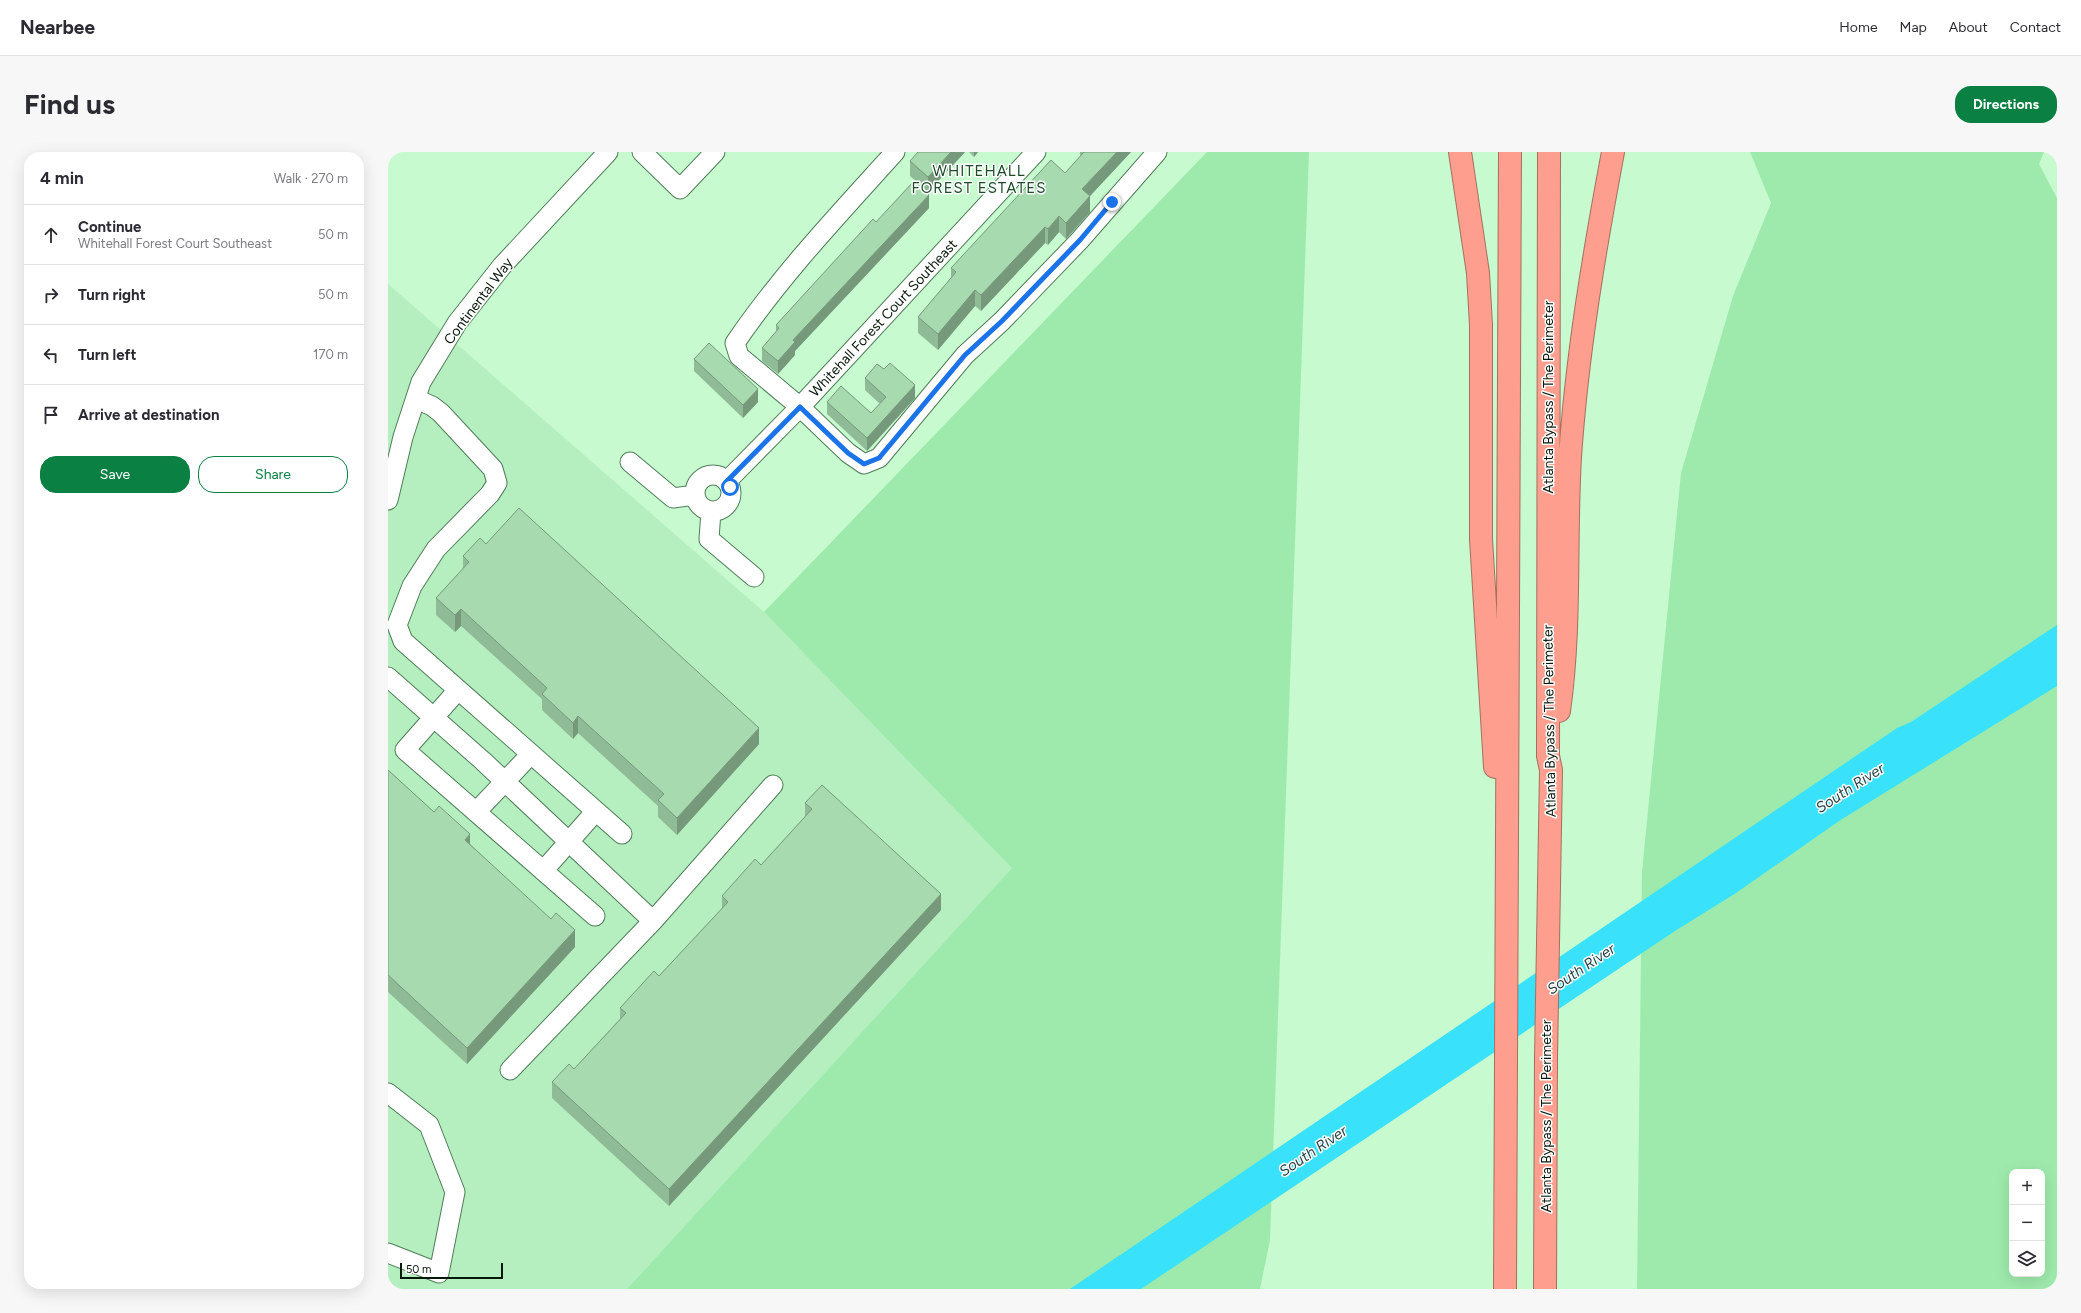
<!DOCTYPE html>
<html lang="en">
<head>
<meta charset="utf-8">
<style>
  body { margin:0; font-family:Figtree,sans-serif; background:#f7f7f7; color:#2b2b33 }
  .controls { position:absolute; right:12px; bottom:12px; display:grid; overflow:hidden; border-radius:8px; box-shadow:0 4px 16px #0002 }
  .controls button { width:36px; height:36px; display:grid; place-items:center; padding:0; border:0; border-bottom:1px solid #e1e1e2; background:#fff; color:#2b2b33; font:20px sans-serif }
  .scale { position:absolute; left:12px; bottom:10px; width:103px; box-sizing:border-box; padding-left:4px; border:2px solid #051709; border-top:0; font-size:11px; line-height:14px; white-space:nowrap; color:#051709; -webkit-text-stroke:3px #fff; paint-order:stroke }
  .stop { position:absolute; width:12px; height:12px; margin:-9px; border:3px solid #1a73e8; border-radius:50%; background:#fff }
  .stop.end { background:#1a73e8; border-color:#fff; box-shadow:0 1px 4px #0008 }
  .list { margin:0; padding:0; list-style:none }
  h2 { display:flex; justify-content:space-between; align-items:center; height:52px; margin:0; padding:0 16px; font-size:17px }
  h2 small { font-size:13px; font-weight:400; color:#7c7c81 }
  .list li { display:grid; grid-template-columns:26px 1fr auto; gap:12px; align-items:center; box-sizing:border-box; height:60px; padding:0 16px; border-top:1px solid #e1e1e2 }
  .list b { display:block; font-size:15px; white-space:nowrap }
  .list p { margin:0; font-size:13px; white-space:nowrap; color:#7c7c81 }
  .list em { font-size:13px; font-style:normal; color:#7c7c81 }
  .actions { display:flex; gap:8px; padding:12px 16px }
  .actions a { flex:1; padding:9px 0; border:1px solid #0b8043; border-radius:16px; text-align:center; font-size:14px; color:#0b8043 }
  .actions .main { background:#0b8043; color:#fff }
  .icon { flex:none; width:22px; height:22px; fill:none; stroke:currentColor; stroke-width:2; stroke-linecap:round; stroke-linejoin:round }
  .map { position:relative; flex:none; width:1669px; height:1137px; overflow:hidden; border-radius:16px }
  header { display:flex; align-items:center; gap:24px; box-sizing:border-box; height:56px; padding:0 20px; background:#fff; border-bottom:1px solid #e1e1e2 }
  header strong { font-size:19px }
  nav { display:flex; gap:22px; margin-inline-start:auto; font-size:14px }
  .intro { display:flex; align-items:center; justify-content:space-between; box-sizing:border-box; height:96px; padding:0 24px }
  h1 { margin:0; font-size:28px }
  .button { padding:10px 18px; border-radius:16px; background:#0b8043; color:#fff; font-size:14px; font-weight:700 }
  main { display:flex; gap:24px; padding:0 24px }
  aside { flex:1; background:#fff; border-radius:16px; box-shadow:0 4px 16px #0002 }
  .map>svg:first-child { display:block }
  .built { fill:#b5eebf }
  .green { fill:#9eeaac; fill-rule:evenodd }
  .water { fill:#39e2fa }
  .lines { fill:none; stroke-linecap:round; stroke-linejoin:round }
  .minor-casing { stroke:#4f7e59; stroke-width:21 }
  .highway-casing { stroke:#a76f5f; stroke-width:24 }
  .minor { stroke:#fff; stroke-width:19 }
  .highway { stroke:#fe9e8e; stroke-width:22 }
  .wall { fill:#90bb97 }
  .shaded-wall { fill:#76997b }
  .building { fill:#a8dab0; stroke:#76997b }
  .route { stroke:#1a73e8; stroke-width:5 }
  .labels { text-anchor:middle; stroke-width:3; stroke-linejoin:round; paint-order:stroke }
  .street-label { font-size:14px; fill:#051709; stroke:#fff }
  .neighbourhood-label { font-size:15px; letter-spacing:1px; fill:#1d4b29; stroke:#fff }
  .water-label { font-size:15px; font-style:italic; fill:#274145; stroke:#fff }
</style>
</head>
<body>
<header>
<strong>Nearbee</strong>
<nav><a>Home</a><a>Map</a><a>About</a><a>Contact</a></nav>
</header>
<div class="intro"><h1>Find us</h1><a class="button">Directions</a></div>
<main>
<aside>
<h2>4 min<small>Walk · 270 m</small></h2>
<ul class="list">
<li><svg class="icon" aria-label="ahead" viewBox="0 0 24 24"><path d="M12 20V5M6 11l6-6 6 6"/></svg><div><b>Continue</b><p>Whitehall Forest Court Southeast</p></div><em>50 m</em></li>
<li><svg class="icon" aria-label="right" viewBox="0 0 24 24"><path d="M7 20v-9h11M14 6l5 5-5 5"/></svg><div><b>Turn right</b></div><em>50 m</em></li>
<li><svg class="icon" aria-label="left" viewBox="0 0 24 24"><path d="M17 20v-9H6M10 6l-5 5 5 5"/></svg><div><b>Turn left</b></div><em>170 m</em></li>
<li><svg class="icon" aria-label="arrive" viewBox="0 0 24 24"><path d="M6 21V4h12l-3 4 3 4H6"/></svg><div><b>Arrive at destination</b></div></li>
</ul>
<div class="actions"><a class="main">Save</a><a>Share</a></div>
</aside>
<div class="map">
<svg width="1669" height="1137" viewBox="0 0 1669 1137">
  <rect width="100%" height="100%" fill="#c7facf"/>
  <!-- built -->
  <path class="built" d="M0 132 376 460 625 715 239 1137H0Z"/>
  <!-- green -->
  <path class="green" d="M819 0H921L882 1088 872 1137H239L624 716 376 460Z
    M1362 0H1656L1651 12 1669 46V1137H1249L1254 720 1293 321 1345 144 1383 51ZM1624 1020H1654V1122H1624Z"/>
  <!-- water -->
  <path class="water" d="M1669 473V534L1451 669 1348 741 1287 779 753 1137H682L1509 576 1523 570Z"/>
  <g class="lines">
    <!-- minor casing -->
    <g class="minor-casing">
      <path id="minor" d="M254 0 292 37 327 0
        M507 0C452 61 394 122 347 191L351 204 412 255 460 301 476 312 491 306 577 203 614 169 692 88 769 0
        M28 247 44 254 53 261 105 317 109 331 102 342 48 397 24 434 9 473 15 489 234 682
        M242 310 285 346 307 343
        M307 341a18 18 0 1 1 36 0a18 18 0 1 1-36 0Z
        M339 329 412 255 648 0
        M0 348 15 285 33 230 69 171 114 114 220 0
        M323 359 321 387 366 425
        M0 525 95 609 265 769
        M70 538 17 598 207 764
        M88 660 143 602
        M155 719 208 659
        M122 918 265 769 385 633
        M0 941 41 973 67 1040 51 1121 0 1101"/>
    </g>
    <!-- highway casing -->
    <g class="highway-casing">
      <path id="highway" d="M1072 0 1090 121 1093 173V387L1107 615
        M1171 559C1183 475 1177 390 1182 305 1189 203 1206 101 1225 0
        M1117 1137 1122 0
        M1157 1137 1158 906 1163 618 1160 604 1161 0"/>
    </g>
    <!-- minor -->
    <use href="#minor" class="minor"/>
    <!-- highway -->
    <use href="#highway" class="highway"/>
  </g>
  <!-- wall -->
  <path class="wall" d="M530 0H577L540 40 522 24V9Z
    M581 0H590L586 5Z
    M692 0H743L702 44V60L678 87 671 80 660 93 657 91 593 159 587 154 550 198 530 181V165L563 126V116L677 21 692 5Z
    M541 56 407 199V203L390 222 374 209V196L388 180V173L488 70Z
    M306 207 370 250 355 266 306 219Z
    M477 226 527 246 479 299 439 262V250L483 261 492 252 477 238Z
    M98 392 371 592 289 683 270 665V654L190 581 185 587 154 558V547L73 474 67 480 48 463V446L75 417V404Z
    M0 618 46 660 82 692 187 795 79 912 0 840Z
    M417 651 553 758 281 1054 164 946V930L186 917 232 867V856L271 824 334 757V744L373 713 417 665Z"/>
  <!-- shaded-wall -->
  <path class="shaded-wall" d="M563 0H577L540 40V25Z
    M586 0H590L586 5Z
    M729 0H743L702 44V60L678 87V71L694 37Z
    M541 43V56L407 199V203L390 222V209L405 188Z
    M671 64V80L660 93V77Z
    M657 75V91L593 159V143Z
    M587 138V154L550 198V182Z
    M527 233V246L479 299V286Z
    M370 237V250L355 266V253Z
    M73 457V474L67 480V463Z
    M190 564V581L185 587V571Z
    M371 576V592L289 683V666Z
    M82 682V699L77 688Z
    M553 742V758L281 1054V1037Z
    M187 778V795L79 912V896Z"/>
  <!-- building -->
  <path class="building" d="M530 0H563L540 25 522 9Z
    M696 0H729L694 37 702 44 678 71 671 64 660 77 657 75 593 143 587 138 550 182 530 165 568 120 563 116 663 8 677 21Z
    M526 29 541 43 405 188 407 190 390 209 374 196 391 176 388 173 485 67 488 70Z
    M321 191 370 237 355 253 306 207Z
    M502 211 527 233 479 286 439 250 453 234 483 261 498 245 477 226 489 212 496 217Z
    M131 356 371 576 289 666 270 648 276 642 190 564 185 571 154 542 159 536 73 457 67 463 48 446 81 410 75 404 92 386 98 392Z
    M0 618 46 660 51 654 82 682 77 688 163 767 168 761 187 778 79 896 0 823Z
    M434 633 553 742 281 1037 164 930 181 912 186 917 238 861 232 856 266 819 271 824 340 750 334 744 367 707 373 713 424 657 417 651Z"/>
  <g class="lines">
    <!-- route -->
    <path class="route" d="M342 335 339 329 412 255 460 301 476 312 491 306 577 203 614 169 692 88 724 50"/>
  </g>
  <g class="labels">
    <!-- street labels -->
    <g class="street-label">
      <text transform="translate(90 149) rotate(-53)" y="5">Continental Way</text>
      <text transform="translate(495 166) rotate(-47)" y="5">Whitehall Forest Court Southeast</text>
      <text transform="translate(1160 245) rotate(-90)" y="5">Atlanta Bypass / The Perimeter</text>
      <text transform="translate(1161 569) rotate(-91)" y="5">Atlanta Bypass / The Perimeter</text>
      <text transform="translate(1158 964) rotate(-90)" y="5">Atlanta Bypass / The Perimeter</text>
    </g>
    <!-- neighbourhood labels -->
    <g class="neighbourhood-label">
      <text x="591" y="24">WHITEHALL<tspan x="591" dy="17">FOREST ESTATES</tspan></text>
    </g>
    <!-- water labels -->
    <g class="water-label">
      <text transform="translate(1462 636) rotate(-33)" y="5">South River</text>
      <text transform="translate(1193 817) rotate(-34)" y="5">South River</text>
      <text transform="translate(925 999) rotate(-34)" y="5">South River</text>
    </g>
  </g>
</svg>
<div class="controls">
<button>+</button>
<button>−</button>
<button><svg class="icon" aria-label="layers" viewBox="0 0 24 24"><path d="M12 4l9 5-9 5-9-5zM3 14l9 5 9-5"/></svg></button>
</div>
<div class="scale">50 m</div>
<div class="stop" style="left:342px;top:335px"></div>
<div class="stop end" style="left:724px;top:50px"></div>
</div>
</main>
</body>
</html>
